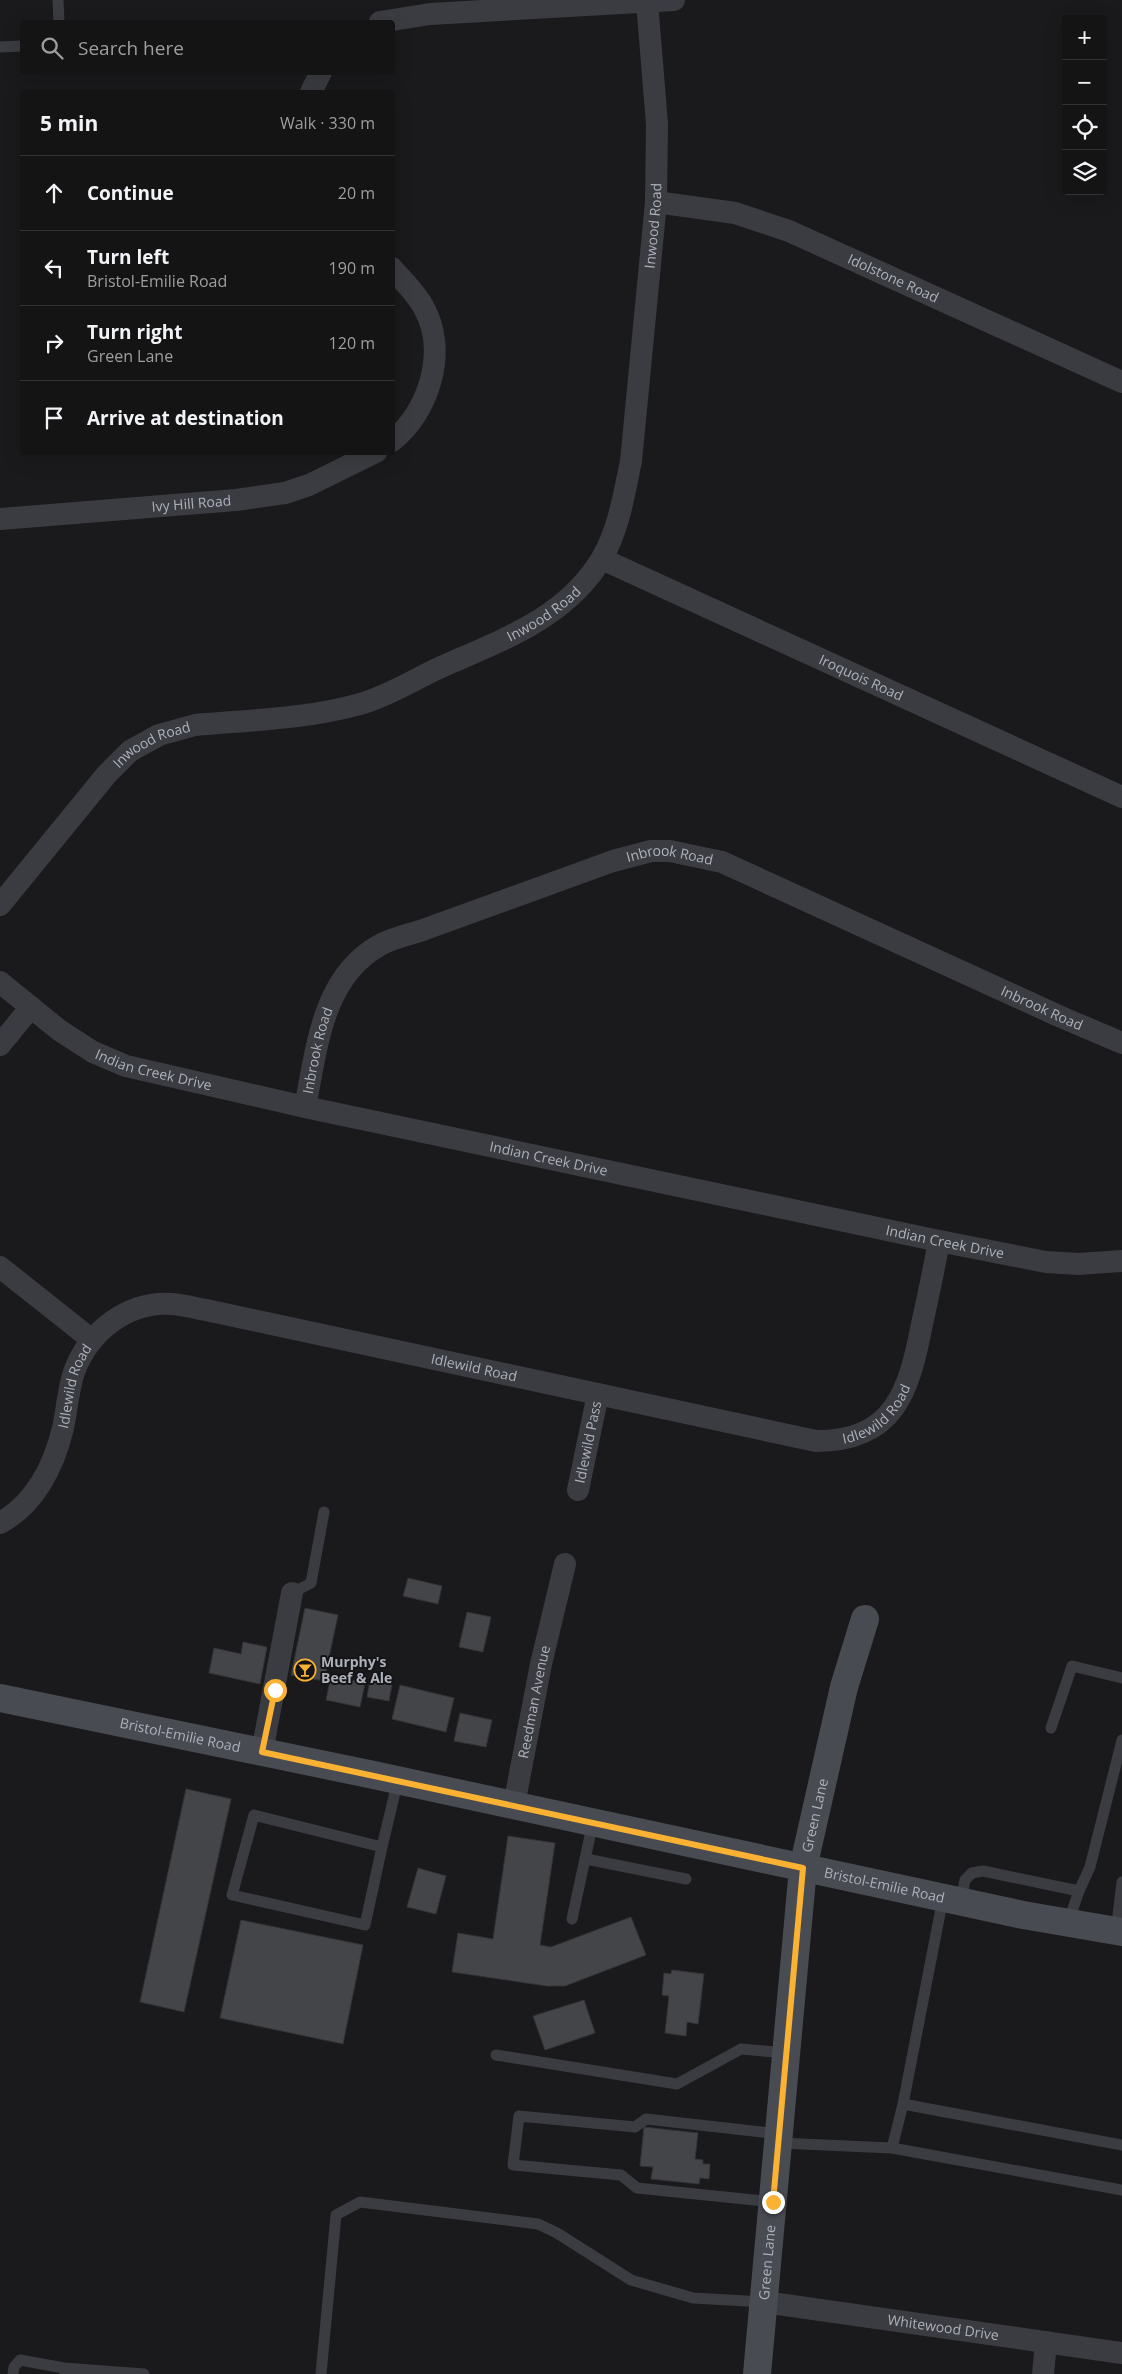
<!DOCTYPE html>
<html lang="en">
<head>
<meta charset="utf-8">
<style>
  body { margin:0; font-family:"Open Sans",sans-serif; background:#212122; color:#f1f3f6 }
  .controls { position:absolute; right:15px; top:15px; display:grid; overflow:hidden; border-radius:5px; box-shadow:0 5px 20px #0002 }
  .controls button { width:45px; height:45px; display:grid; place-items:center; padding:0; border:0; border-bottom:1px solid #333334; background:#141415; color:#f1f3f6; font:25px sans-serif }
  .stop { position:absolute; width:15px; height:15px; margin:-11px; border:4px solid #fbb233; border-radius:50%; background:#fff }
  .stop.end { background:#fbb233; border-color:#fff; box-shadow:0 1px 5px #0008 }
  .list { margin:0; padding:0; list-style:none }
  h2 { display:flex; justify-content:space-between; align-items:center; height:65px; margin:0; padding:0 20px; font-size:21px }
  h2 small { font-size:16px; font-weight:400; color:#9d9ea0 }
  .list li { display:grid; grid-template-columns:32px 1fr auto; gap:15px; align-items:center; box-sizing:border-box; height:75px; padding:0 20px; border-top:1px solid #333334 }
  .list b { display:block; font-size:19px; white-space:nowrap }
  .list p { margin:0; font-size:16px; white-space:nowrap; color:#9d9ea0 }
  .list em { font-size:16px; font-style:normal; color:#9d9ea0 }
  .icon { flex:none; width:28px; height:28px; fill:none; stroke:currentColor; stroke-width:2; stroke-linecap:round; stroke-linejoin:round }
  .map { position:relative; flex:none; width:1122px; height:2374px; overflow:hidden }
  .search { position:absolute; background:#141415; box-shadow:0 5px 20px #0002; left:20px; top:20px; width:375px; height:55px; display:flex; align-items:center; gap:12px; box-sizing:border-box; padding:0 18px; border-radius:5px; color:#9d9ea0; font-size:19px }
  .panel { position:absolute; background:#141415; box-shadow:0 5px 20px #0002; left:20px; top:90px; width:375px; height:365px; border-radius:5px }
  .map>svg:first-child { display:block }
  .building { fill:#444549; stroke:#343438 }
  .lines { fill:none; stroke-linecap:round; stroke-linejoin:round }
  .lane { stroke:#3a3c41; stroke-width:11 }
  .street { stroke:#3a3c41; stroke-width:22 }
  .secondary { stroke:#484b52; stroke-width:28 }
  .route { stroke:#fbb233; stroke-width:6 }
  .labels { text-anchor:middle; stroke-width:4; stroke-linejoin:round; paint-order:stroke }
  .street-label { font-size:14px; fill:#acb1bc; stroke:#151517 }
  .poi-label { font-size:14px; font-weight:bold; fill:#acb1bc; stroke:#151517; text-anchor:start }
</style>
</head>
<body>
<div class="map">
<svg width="1122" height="2374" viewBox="0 0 1122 2374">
  <rect width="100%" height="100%" fill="#1a1a1c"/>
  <!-- building -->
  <path class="building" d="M408 1578 442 1586 438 1604 403 1596Z
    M305 1608 338 1615 324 1681 291 1675Z
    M467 1612 491 1617 483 1652 459 1647Z
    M243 1642 267 1647 260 1684 209 1673 214 1648 241 1654Z
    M331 1676 365 1683 360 1707 326 1700Z
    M370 1680 392 1685 389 1701 367 1697Z
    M400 1685 454 1698 446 1732 392 1719Z
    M460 1713 492 1720 486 1747 454 1741Z
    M186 1789 231 1799 184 2012 140 2002Z
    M508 1836 555 1843 540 1945 551 1947 631 1917 646 1955 565 1986H547L452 1972 458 1933 493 1939Z
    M418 1868 446 1876 436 1914 407 1907Z
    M241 1920 363 1945 343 2044 220 2018Z
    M672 1970 704 1974 698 2024 687 2022 686 2036 665 2033 669 1996 662 1995 664 1973 671 1974Z
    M584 2000 595 2033 545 2050 533 2016Z
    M644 2127 698 2133 695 2159 703 2160V2164H710L709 2179 700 2178 699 2184 651 2179 653 2167 640 2166Z"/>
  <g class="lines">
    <!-- lane -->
    <path class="lane" d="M58 0 59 22
      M0 47 22 46
      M292 1593 311 1583 324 1512
      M1051 1728 1072 1666 1122 1678
      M382 1847 365 1925 232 1895 254 1815 382 1847 398 1780
      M586 1859 686 1879
      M1079 1891 1090 1867 1122 1740
      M943 1898 903 2104 1122 2145
      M961 1901 965 1880 972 1873 983 1871 1079 1891 1068 1923
      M572 1919 593 1822
      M1116 1932 1122 1882
      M496 2055 677 2084 741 2049 786 2053
      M903 2104 892 2148 1122 2190
      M779 2143 892 2148
      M773 2202 637 2188 621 2175 513 2165 519 2116 635 2127 646 2119 780 2134
      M64 2368 144 2374
      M13 2374 14 2367 20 2360 64 2368 65 2374
      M321 2374 336 2215 360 2202 538 2224 557 2233 631 2280 693 2298 764 2302"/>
    <!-- street -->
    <g class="street">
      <path d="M380 22 430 14 674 0"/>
      <path d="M311 92 321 72"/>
      <path id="s1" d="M656 202 735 213 789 231 1122 382"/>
      <path d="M392 268C403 281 417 294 424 308 448 351 429 412 392 441"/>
      <path id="s2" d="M0 519 236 500 285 493 309 485 376 452"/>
      <path id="s3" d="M602 559 1122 797"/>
      <path id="s4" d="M0 905 107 774 130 751 159 735 195 725C250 720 307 719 360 704 388 696 413 680 439 668 499 641 566 619 602 558 619 529 624 494 631 461L656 202 657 124 647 2"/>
      <path id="s5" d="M0 982 59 1030 93 1052 126 1066 305 1107 939 1241 1046 1262 1078 1264 1122 1261"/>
      <path d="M0 1045 31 1007"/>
      <path id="s6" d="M305 1107C317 1048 322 977 380 945 392 938 407 935 420 931L613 861 651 851H670L722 862 1061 1017 1122 1043"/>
      <path d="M0 1267 92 1340"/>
      <path id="s7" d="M578 1490 598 1394"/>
      <path id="s8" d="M0 1523C35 1504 54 1466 63 1428 67 1410 68 1390 74 1372 89 1331 128 1301 172 1304 184 1305 195 1308 206 1310L816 1441C895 1441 909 1391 922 1324 928 1297 934 1269 939 1241"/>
      <path d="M262 1752 292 1593"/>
      <path id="s9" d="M514 1805 541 1664 565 1564"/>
      <path id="s10" d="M764 2302 1122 2353"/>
      <path d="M1043 2374 1046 2342"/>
    </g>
    <!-- secondary -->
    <g class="secondary">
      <path id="s11" d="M0 1698 369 1774 1023 1915 1122 1932"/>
      <path id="s12" d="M757 2374 803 1868 844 1687 865 1619"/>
    </g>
  </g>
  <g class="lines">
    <!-- route -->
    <path class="route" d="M275 1690 262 1752 803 1868 773 2202"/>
  </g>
  <!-- icons -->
  <defs>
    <g id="bar-ring" transform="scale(1.125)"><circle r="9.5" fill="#151517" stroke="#fbb233" stroke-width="1.5"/><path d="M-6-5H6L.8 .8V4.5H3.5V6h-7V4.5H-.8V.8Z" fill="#fbb233"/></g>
  </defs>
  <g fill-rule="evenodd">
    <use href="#bar-ring" x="305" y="1670"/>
  </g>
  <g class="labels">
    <!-- street labels -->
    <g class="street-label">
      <text dy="5" stroke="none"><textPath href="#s4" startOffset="1064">Inwood Road</textPath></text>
      <text dy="5" stroke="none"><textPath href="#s1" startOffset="251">Idolstone Road</textPath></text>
      <text dy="5" stroke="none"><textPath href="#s2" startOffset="192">Ivy Hill Road</textPath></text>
      <text dy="5" stroke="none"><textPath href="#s4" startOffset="644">Inwood Road</textPath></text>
      <text dy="5" stroke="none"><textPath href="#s3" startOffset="285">Iroquois Road</textPath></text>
      <text dy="5" stroke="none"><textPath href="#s4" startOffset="224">Inwood Road</textPath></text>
      <text dy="5" stroke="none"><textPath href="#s6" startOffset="491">Inbrook Road</textPath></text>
      <text dy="5" stroke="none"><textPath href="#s6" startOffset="896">Inbrook Road</textPath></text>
      <text dy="5" stroke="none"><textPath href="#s6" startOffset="58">Inbrook Road</textPath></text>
      <text dy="5" stroke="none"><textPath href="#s5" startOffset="180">Indian Creek Drive</textPath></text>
      <text dy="5" stroke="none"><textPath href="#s5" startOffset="585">Indian Creek Drive</textPath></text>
      <text dy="5" stroke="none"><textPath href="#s5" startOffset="990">Indian Creek Drive</textPath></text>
      <text dy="5" stroke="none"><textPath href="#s8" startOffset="611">Idlewild Road</textPath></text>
      <text dy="5" stroke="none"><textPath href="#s8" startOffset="161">Idlewild Road</textPath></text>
      <text dy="5" stroke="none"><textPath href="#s8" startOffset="1031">Idlewild Road</textPath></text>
      <text dy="5" stroke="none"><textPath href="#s7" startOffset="49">Idlewild Pass</textPath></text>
      <text dy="5" stroke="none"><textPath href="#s9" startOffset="105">Reedman Avenue</textPath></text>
      <text dy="5" stroke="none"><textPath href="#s11" startOffset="184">Bristol-Emilie Road</textPath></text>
      <text dy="5" stroke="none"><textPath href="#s12" startOffset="562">Green Lane</textPath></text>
      <text dy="5" stroke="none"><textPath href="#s11" startOffset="904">Bristol-Emilie Road</textPath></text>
      <text dy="5" stroke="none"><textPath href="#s12" startOffset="112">Green Lane</textPath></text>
      <text dy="5" stroke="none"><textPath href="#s10" startOffset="181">Whitewood Drive</textPath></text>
    </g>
    <!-- poi labels -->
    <g class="poi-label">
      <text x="321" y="1667">Murphy's<tspan x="321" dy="16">Beef &amp; Ale</tspan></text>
    </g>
  </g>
</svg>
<div class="controls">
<button>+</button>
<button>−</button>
<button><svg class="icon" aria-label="locate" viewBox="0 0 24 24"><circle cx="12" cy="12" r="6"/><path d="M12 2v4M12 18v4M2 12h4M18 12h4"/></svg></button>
<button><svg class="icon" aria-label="layers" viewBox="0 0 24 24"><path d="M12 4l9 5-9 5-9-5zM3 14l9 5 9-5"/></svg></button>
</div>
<div class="stop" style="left:275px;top:1690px"></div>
<div class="stop end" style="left:773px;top:2202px"></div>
<div class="search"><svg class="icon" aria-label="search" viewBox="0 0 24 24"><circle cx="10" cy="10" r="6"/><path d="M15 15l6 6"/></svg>Search here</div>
<section class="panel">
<h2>5 min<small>Walk · 330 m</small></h2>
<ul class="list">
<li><svg class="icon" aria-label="ahead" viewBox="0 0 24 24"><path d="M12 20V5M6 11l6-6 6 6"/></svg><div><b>Continue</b></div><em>20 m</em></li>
<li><svg class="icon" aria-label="left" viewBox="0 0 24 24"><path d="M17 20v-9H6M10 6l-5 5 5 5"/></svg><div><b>Turn left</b><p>Bristol-Emilie Road</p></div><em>190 m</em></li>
<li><svg class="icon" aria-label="right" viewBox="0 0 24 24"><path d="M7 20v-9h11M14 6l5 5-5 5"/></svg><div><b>Turn right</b><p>Green Lane</p></div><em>120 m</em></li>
<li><svg class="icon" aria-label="arrive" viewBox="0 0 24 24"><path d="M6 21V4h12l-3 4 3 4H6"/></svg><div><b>Arrive at destination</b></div></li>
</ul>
</section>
</div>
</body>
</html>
